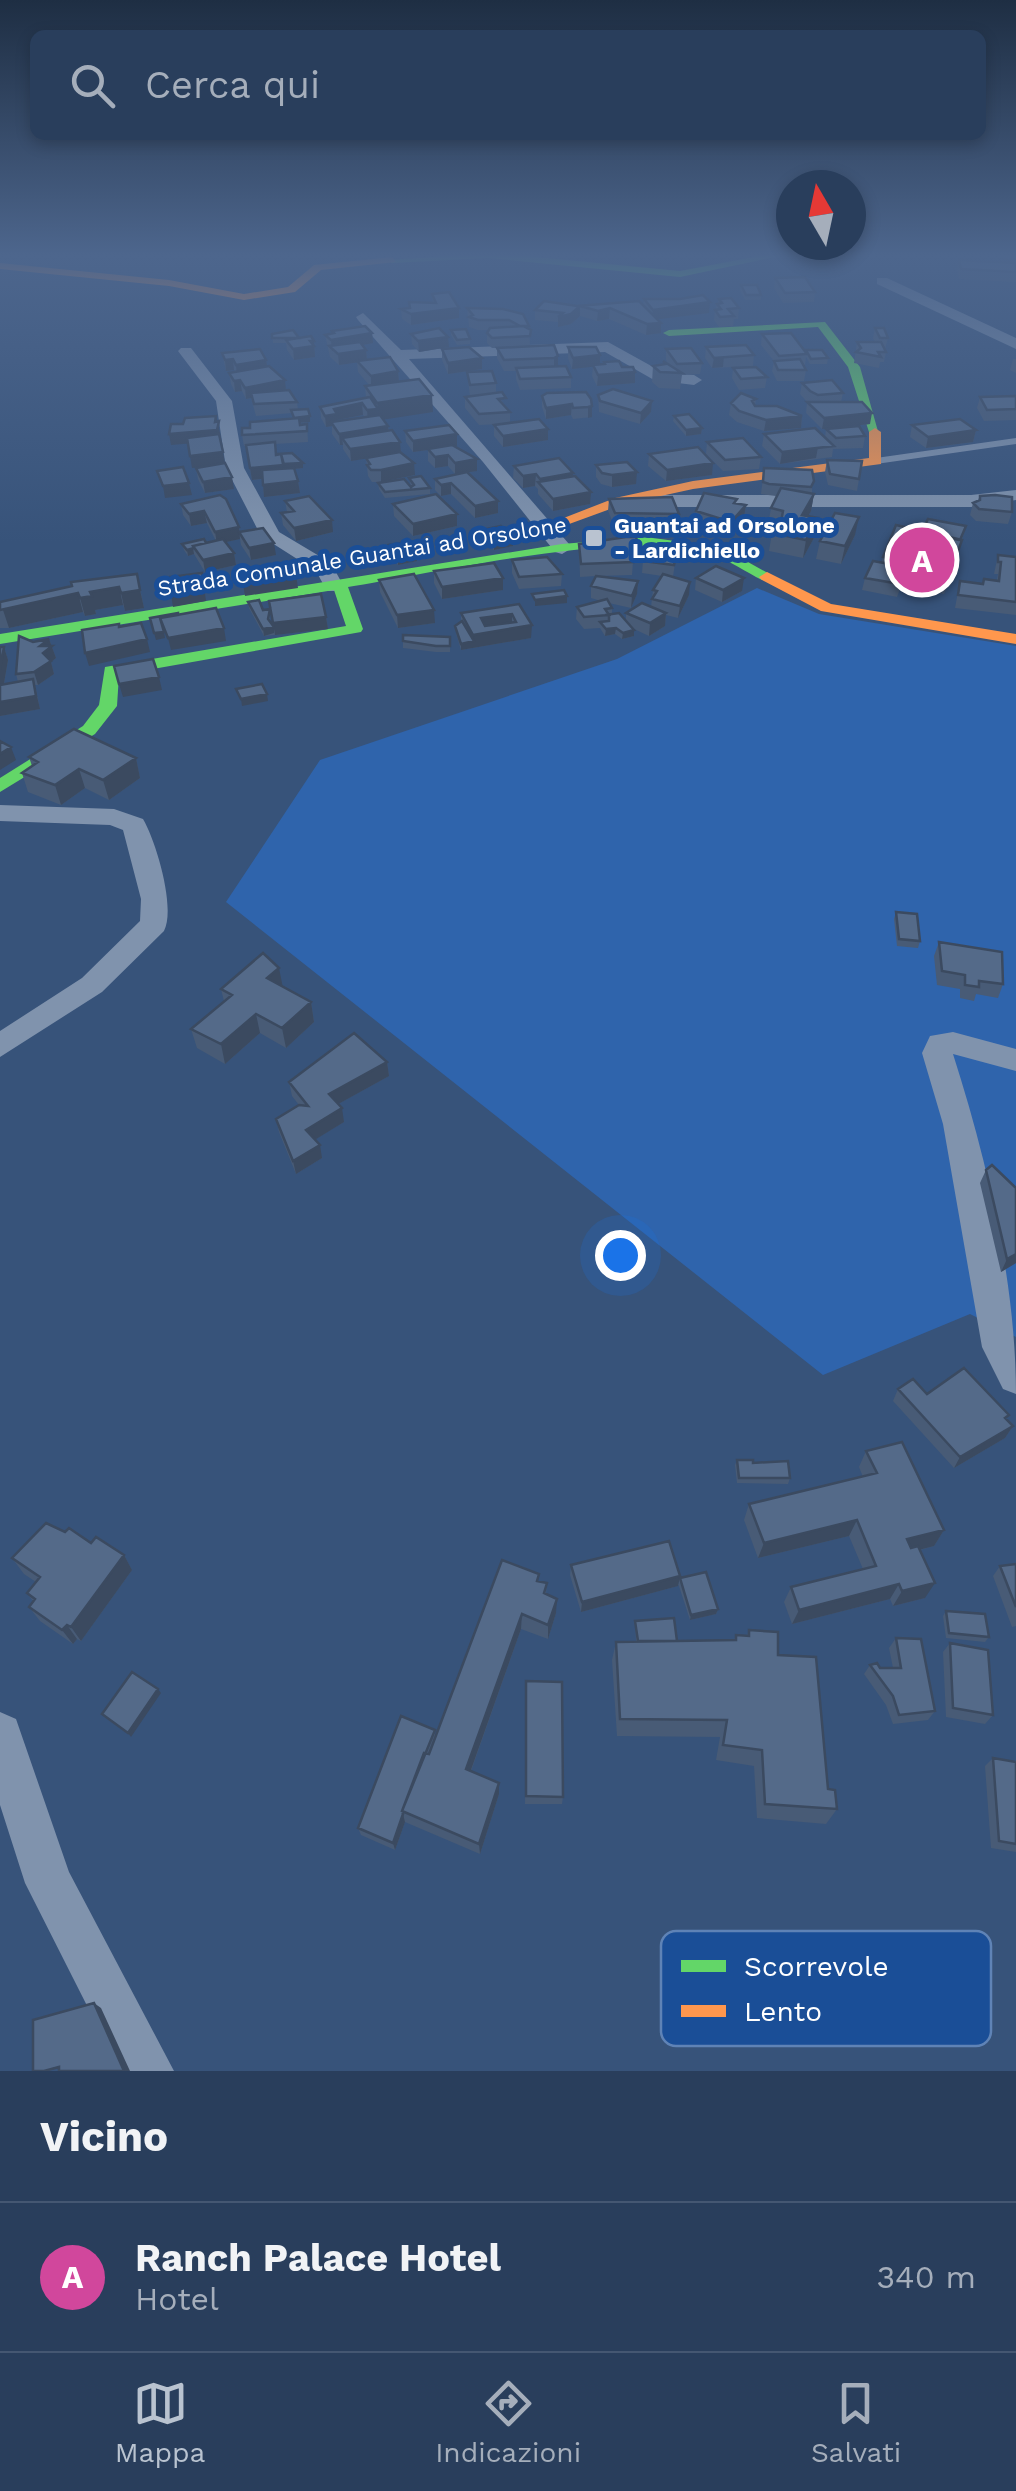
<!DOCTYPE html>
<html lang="it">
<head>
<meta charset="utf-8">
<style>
  body { margin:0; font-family:"Work Sans",sans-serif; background:#354965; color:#f1f3f6 }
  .compass { position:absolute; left:776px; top:170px; width:90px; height:90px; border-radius:50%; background:#293e5c; box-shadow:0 5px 15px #0003; rotate:351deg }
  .you { position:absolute; left:620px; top:1255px; width:35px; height:35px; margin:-25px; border:8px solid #fff; border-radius:50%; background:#1a73e8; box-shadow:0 0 0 15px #1a73e833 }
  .badge { display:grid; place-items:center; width:65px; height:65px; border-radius:50%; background:#b9c3d0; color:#fff; font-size:32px; font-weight:700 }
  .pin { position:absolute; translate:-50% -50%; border:5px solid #fff; box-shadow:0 2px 10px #0006 }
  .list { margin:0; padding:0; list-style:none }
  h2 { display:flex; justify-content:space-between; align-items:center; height:130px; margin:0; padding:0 40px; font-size:42px }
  h2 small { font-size:32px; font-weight:400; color:#a5aebb }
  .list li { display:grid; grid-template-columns:65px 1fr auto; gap:30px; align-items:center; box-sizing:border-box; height:150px; padding:0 40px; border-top:2px solid #455772 }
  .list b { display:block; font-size:38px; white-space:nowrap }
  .list p { margin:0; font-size:32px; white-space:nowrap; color:#a5aebb }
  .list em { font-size:32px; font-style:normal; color:#a5aebb }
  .icon { flex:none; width:55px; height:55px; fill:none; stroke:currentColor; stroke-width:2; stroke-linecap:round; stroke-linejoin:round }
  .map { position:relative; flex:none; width:1016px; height:2071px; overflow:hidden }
  .search { position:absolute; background:#293e5c; box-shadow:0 5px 15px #0003; left:30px; right:30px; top:30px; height:110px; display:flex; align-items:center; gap:25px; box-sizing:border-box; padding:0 35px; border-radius:15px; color:#a5aebb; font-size:38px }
  .sheet { height:280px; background:#293e5c }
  nav { display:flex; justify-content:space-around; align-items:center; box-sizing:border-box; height:140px; border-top:2px solid #455772; background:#293e5c; font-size:28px; color:#a5aebb }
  nav a { display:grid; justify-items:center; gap:5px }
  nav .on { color:#b9c3d0 }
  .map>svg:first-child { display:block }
  .green { fill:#2f64ac }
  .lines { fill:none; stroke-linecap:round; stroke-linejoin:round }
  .lane { fill:#8093ad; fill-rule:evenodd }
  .street { fill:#8093ad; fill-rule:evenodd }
  .fast { fill:#63d668; fill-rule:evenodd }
  .slow { fill:#ff974d; fill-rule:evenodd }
  .wall { fill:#485b76; fill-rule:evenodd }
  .shaded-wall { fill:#3b4a60 }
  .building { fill:#546a89; stroke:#3b4a60; stroke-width:2.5; fill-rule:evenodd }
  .poi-dot { fill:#b9c3d0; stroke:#1a4e97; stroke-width:4 }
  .labels { text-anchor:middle; stroke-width:10; stroke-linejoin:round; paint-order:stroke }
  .far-poi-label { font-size:22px; font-weight:bold; fill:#fff; stroke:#1a4e97; text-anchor:start }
  .far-street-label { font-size:22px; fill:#fff; stroke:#1a4e97 }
  .key { fill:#1a4e97; stroke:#5f83b6; stroke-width:2.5 }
  .key-label { font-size:28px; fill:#fff }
</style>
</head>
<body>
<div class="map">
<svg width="1016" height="2071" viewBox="0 0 1016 2071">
  <rect width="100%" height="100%" fill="#37537a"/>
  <!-- green -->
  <path class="green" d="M757 588 819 614 1016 646V1337L970 1314 823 1375 226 902 320 760 617 659Z"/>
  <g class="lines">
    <!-- lane -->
    <path class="lane" d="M1016 438V444L876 464 872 461 876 458Z"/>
    <!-- street -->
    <path class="street" d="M877 278H887L1016 338V349L877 284Z
      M363 313 401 350 608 342 664 373 694 375 702 380 694 385 654 380 605 352 409 359 569 544 572 548 562 554 555 552 483 462 358 320 356 317Z
      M181 348H191L232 401 244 468 279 532 331 563 344 587 341 591H327L316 571 261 536 226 468 216 401 178 351Z
      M1016 490V500L971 507H633L624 501 633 495H971Z
      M0 805 114 809 143 819C156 841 176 908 164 931L102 992 0 1057V1031L82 978 140 921 141 899 123 830 110 825 0 821Z
      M953 1032 1016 1049V1071L953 1054C987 1160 1016 1283 1016 1394L1003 1389 982 1347 943 1124 922 1053 930 1036Z
      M0 1712 16 1719 69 1872 174 2071H120L25 1883 0 1805Z"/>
    <!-- fast -->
    <path class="fast" d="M494 253 680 271 775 253H793L680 277 488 258 392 263 387 260Z
      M825 322 860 367 879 435 869 432 848 367 818 327 669 336 663 333 669 330Z
      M645 537 721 547 775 577 762 580C746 572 730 561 714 555 635 526 436 573 348 587L363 629 361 632 119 675 117 706 95 734 0 792V778L83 726 99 705 105 667 346 626 334 590 0 644V634L562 544Z"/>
    <!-- slow -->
    <path class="slow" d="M392 257 396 262 321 270 295 292 244 300 169 286 0 269V263L169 280 244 294 288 287 314 265Z
      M875 428 881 432V464L693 489 624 504 550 531 538 528 615 498 693 481 869 458V432Z
      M767 572 831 604 1016 634V644L821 611 762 580 759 577Z"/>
  </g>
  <!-- wall -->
  <path class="wall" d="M1001 253H1016V282L959 279 957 270 959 260 1002 263Z
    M775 278 815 292 814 302 783 303 774 288Z
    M741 285 761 295V300H745L740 290Z
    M432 294 459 308V318L411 325 402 319 401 309 433 303Z
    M644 299 709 313 658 319 661 333 646 335 609 319 597 321 580 316 571 324 558 327V322L535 320V310L577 306 643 305Z
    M719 299 739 308 738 319H734L733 326 719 327 714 320 715 310Z
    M467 308 529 326 530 346 558 356V366L571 377V388L520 390 516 379V371H504L497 358V348H492L487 343V333L489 330H478L469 327Z
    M875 328 888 338 885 349 886 352 884 362H880L879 368 854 363 857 342H875L873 338Z
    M451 330 470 339V344L457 345 451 335Z
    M332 331 372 333 373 343 363 345 366 350 367 360 398 371 399 382 433 412 382 418 388 426 389 431 415 475 381 482H372L368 476 366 458 351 461 343 449V445H340L332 434V426L326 427 321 418 320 407 366 397 365 386H370L358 372 357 362 339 365 330 357 325 335 332 334ZM363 415 365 417 338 421 337 420Z
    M272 334 314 341 315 357 294 360 287 350 286 343H273Z
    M411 334 449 347 419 352 412 344Z
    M762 334 805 352 806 350 828 358 827 364H810L806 357 805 365H803L806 370 804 381H777L772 371 774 361 761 345Z
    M568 347 600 365H603L604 362 622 367 635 383 597 386 592 376 593 366 572 369 568 358Z
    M706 347 754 355 753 366 712 368 705 358Z
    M442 349 482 358V369L448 374 442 360Z
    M666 349 702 363 700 374 682 375 680 389 659 388 652 382 653 366 663 365V361L668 364 666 360Z
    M222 353 266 360 267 366 297 402 298 410 310 416V422L299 423 300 425 307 424 308 442 275 444 276 455 303 468 294 469 298 481 300 493 264 497 263 479 252 480 246 446H244L242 435 250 428 293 419 292 413 256 416 251 398 246 399 242 391 235 392 231 384 229 373 236 372 234 370 226 371Z
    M1013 359H1016V373L1010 370Z
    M733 368 767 377 765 388 739 390 732 378Z
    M467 372 496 383V393L510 412V423L548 429V440L503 447 494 436V425L503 424 479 425 465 408V397L482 395 470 396Z
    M802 383 843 393 841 402 870 424 822 429 806 413 807 402 800 394Z
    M598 395 651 412 640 424 599 412Z
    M542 396 591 399 592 417 573 419 571 415 546 419 542 407Z
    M1016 396V420L984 421 977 408 980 397Z
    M756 399 755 406 802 416 801 428 764 431 737 422 729 415 731 403Z
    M674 416 702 428 701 434 686 436 673 421Z
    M912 425 976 430 973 442 926 448 910 437Z
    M826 429 865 436 863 448 833 449 832 457 780 464 762 446 764 434 825 438Z
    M405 431 457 446H454L477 459V471L467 472 498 513 475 518 451 494 441 496 435 490V479L455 474 448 466 435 468 428 461V450L413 452 406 442Z
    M707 442 761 457 759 469 723 471 706 454Z
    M649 454 712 475 666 481 648 466Z
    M827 460 862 461 857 491 828 485 825 472Z
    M596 465 636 484 612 487 601 484 596 477Z
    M514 466 573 473V477L590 504 553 511 538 494V489L535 486 523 488 513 478Z
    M196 468 234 489 205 493 198 479Z
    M764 468 812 470V493L814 494 811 511 808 516 815 536 803 558 769 551 772 533 776 528 768 525 771 508 776 496 761 494Z
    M409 478 430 488V494L385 498 379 489 378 483 411 487Z
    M980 496 1012 512 1008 524 976 521 970 515 973 503 978 500Z
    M609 499 679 514 678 526 614 525 608 511Z
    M285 501 333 532 296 541 283 525 281 513 287 512Z
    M736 503 746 505 744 517 730 535 695 523 697 529 696 535H685L682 528 683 522 695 523 696 511Z
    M181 504 239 527 240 532 276 555 251 560 241 545 240 539 226 542 234 553 236 565 205 572 194 554 188 556 184 550 182 544 216 541 207 523 191 526 183 515Z
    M393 504 457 514V526L413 536 394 516Z
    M966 526 952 575 944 594 915 589 917 580 904 578 897 597 862 590 865 578 881 563 883 557 922 531Z
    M482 530 513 546 494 550 482 536Z
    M855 535 841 564 816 559 820 541Z
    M579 544H638V556L633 562 632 575 598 576 638 581 637 594 631 608 609 603 612 608V614L626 620V613L651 607 653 590 662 576 642 573 643 561 677 549 673 577 689 595 678 618 666 615 665 626 649 636 634 629V636L622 639 615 634 605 636 600 628 584 629 576 619 577 607 601 601 591 598V586L596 576 580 577Z
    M389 545 417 555V561L398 565 389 551Z
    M998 555 1016 557V615L955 608 960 581 982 584 997 580 998 574H994Z
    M512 560 562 574 561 586 519 589 512 573Z
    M434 571 503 590 442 599 434 583Z
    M137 574 144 608 125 611 123 605 95 610 96 614 85 616 83 612 9 628H0V602Z
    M696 578 742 591 722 602 695 590Z
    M379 580 435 623 398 628 380 592Z
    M269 601 326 617 328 629 264 636 249 608 248 602 263 610 270 609V621L273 626Z
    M519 604 531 638 461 650 456 633 455 626 461 622V613Z
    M403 635 450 637V652H436L403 648Z
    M49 639 56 658 51 662 54 674 38 685H35L40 709 0 716 4 647 8 660 4 684 18 682 16 674 33 642Z
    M29 757 136 758 140 778 109 800 85 788 61 805 28 792 22 773 32 766Z
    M896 912 920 941 918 948 897 946 894 919Z
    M939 942 1003 984 998 998 976 994 974 1001 960 998V989L937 985 934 956Z
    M282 986 311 1002 314 1022 286 1048 260 1033 225 1064 197 1048 191 1029 224 1001 221 989Z
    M387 1062 389 1076 338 1104 344 1122 314 1140 322 1158 296 1174 279 1132 276 1119 299 1105 292 1096 289 1082Z
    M986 1170 1016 1188V1263L1001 1272 980 1183Z
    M898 1389 927 1394 1006 1419 1013 1426 1005 1438 954 1468 893 1401Z
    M866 1451 944 1530 934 1546 920 1550 925 1598 893 1606 890 1599 792 1624 784 1602 791 1587 863 1569 849 1536 758 1558 744 1520 749 1504 863 1477 859 1467Z
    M737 1460 753 1463 790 1478 788 1484 737 1483 735 1465Z
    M65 1532 124 1555 132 1570 81 1641 77 1639 73 1644 40 1621 29 1607 33 1601 27 1593 36 1582 24 1574 12 1558Z
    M1016 1564V1626L1012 1627 993 1576 1000 1566Z
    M571 1565 680 1576 678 1586 581 1612 570 1575Z
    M680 1578 718 1609 716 1614 690 1620 678 1583Z
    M539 1582 547 1583 546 1594 556 1613 548 1639 521 1629 471 1771 499 1783V1794L480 1854 405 1822 395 1850 361 1835 358 1828 435 1730V1736Z
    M946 1611 989 1637 985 1642 946 1638 943 1616Z
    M635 1621 677 1641 734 1640 736 1635 747 1636 749 1630 778 1655 837 1809 826 1824 757 1818 754 1766 716 1760 720 1737 617 1736 612 1660 616 1642 636 1641Z
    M896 1638 935 1711 928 1720 893 1724 886 1705 864 1674 870 1665 880 1668H893L889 1648Z
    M950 1643 993 1715 985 1724 946 1717 943 1652Z
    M526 1681 563 1797 562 1804H525Z
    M993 1758 1016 1762V1852L991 1848 985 1766Z
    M755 1980 811 1984 767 2011 753 1983Z"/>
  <!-- shaded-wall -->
  <path class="shaded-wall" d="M710 302 709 313 652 320 653 310Z
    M580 306V316L571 324 558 327V317Z
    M459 308V318L411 325V314Z
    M610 308 609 319 597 321 598 311Z
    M661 323V333L646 335 647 324Z
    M372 333 373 343 332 351 331 340Z
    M448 337 449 347 419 352 418 341Z
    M310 341H314L315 357 294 360 293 349Z
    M366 350 367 361 339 365 338 354Z
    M600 355V366L572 369 573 358Z
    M558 356V367L554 369V358Z
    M724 356 723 367 712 368 714 358Z
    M482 358V369L448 374V363Z
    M233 359 234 370 226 371 225 360Z
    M266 360 268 371 237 376 236 365Z
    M398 371 399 382 371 387V376Z
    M635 372V383L597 386 598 375Z
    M240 380 242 391 235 392 234 381Z
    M285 380 286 391 251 393V398L246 399 245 388Z
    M432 395 433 412 368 422 367 410 378 409 377 403Z
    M652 401 651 412 640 424 641 413Z
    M362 403 363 415 337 420 338 425 331 422 332 426 326 427 325 416 334 409Z
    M572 404 571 415 546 419V408Z
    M592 406V417L588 418V407Z
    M872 413 870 424 822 429 824 418Z
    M216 416 220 433 219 441 171 445 169 434Z
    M310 416V422L295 423 294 418Z
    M802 416 801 428 764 431 766 420Z
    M388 426 389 437 342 438 343 445H340L339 434Z
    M702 428 701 434 686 436V430Z
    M548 429V440L503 447V436Z
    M976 430 973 442 926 448 928 437Z
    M457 434V446L413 452V441Z
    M400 442 401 453 351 461 350 449Z
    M818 447 816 458 780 464 782 452Z
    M223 452 225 463 192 468 190 456Z
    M448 455V466L435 468V457Z
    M477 459V471L455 474V463Z
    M303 463V468L284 470 285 476 252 480 250 468Z
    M414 463 415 475 381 482V470Z
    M713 463 712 475 666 481 667 470Z
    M637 472 636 484 612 487V475Z
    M573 473 572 485 540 484V479Z
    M536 474 535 486 523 488V476Z
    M232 477 234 489 205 493 203 482Z
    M298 481 300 493 264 497 263 485Z
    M189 483 192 495 165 498 163 486Z
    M451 483V494L441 496V485Z
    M591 492 590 504 553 511V499Z
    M814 494 811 511 799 532 802 515Z
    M498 501V513L475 518V506Z
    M746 505 744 517 730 535 731 522Z
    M204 511 207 523 191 526 189 514Z
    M457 514V526L413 536V524Z
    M859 517 855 535 841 564 845 546Z
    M818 518 815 536 803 558 806 540Z
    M332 520 333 532 296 541 294 528Z
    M239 527 240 539 217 544 215 532Z
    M513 540V546L494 550V544Z
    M274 543 276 555 251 560 249 548Z
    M638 544V556L633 562 630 555Z
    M932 547 928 565 920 577 923 562Z
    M193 548 194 554 188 556 187 550Z
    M234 553 236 565 205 572 203 560Z
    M417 555V561L398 565V558Z
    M202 573 206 601 173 607 171 594Z
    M296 575 298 588 245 596 243 584Z
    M503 578V590L442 599V587Z
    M744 578 742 591 722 602 723 590Z
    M638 581 637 594 631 608 632 596Z
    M690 582 689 595 678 618 680 606Z
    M119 587 123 605 95 610 96 614 85 616 80 598 90 592Z
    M140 590 144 608 125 611 121 593Z
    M78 593 83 612 9 628 3 610Z
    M567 596V603L535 606V600Z
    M434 610 435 623 398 628 397 615Z
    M666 613 665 626 649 636 650 623Z
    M512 614V627L481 631V618Z
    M326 617 328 629 275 635 273 623Z
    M532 625 531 638 461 650V644L473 641V635Z
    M274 627V633L264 636 263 629Z
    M224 628 226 641 171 650 168 638Z
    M616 628 615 634 605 636 606 629Z
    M634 630V636L622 639 623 633Z
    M164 632 165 638 156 640 154 633Z
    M49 639 56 658 51 662 54 674 38 685 34 672 40 646Z
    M147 639 150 652 89 666 85 653Z
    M4 647 8 660 3 689 0 690V669Z
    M159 677 162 690 123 697 119 684Z
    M33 679 40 709 0 716V702Z
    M267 694 268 701 242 706 241 699Z
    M11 747 16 760 0 770V754Z
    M136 758 140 778 109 800 103 780Z
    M79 769 85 788 61 805 55 785Z
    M279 968 283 988 267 978Z
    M311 1002 314 1022 286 1048 282 1028Z
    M256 1014 260 1033 225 1064 221 1044Z
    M387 1062 389 1076 331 1108 329 1094Z
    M342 1108 344 1122 308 1144 306 1130Z
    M320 1145 322 1158 296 1174 293 1161Z
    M1016 1254V1263L1001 1272 1007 1259Z
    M1013 1426 1005 1438 954 1468 960 1457Z
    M857 1520 849 1536 758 1558 764 1543Z
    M944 1530 934 1546 899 1555 907 1539Z
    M124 1555 132 1570 81 1641 71 1627Z
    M680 1576 678 1586 581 1612 582 1602Z
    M935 1583 925 1598 893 1606 902 1591Z
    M899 1584 890 1599 792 1624 799 1610Z
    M557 1599 556 1613 548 1639V1625Z
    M718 1609 716 1614 690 1620 691 1615Z
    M522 1614 521 1629 467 1781 466 1769Z
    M67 1625 77 1639 73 1644 62 1630Z
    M158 1689 161 1693 131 1737 128 1733Z
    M499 1783V1794L480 1854 479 1844Z
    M403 1814 405 1822 395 1850 393 1843Z
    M94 2003 101 2008 130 2071H124Z"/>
  <!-- building -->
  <path class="building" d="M1001 253H1016V260H1004Z
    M959 260 1016 263V272L961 269Z
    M805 277 815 292 785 293 775 278Z
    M741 285H757L761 295H746Z
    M449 292 459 308 411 314 401 309 410 308 409 302 436 303 432 294Z
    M703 295 710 302 653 310 644 299H680Z
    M731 298 739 308 728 309 734 316 720 317 715 310 721 309 717 304 722 303 719 299Z
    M544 301 577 306 639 301 661 323 647 324 610 308 598 311 580 306 571 314 558 317 563 313 535 310Z
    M467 308 503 309 523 314 529 326H520L509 320H478L469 317 473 315Z
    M365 326 372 333 331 340 325 335 334 333 332 331Z
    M523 326 531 330 530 336 492 338 487 333 490 328Z
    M439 328 448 337 418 341 411 334Z
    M875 328H884L888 338H880Z
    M466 329 470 339 457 340 451 330Z
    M293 330 299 338H272V334Z
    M791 333 807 354 779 356 762 334Z
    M311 336 314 341H310L314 346 293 349 286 340Z
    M360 342 366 350 338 354 329 346Z
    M857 342H881L886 352H878L881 357 856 352 861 348Z
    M554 345 558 356 554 358 504 360 497 348Z
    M746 345 754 355 714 358 706 347Z
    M469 347 482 358 448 363 442 349Z
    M568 347H596L600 355 573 358Z
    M691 348 702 363 677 364 666 349Z
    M260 349 266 360 236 365 233 359 225 360 222 353Z
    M806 350H822L828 358 811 359Z
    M390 357 398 371 371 376 357 361Z
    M800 359 806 370H778L774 361Z
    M619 361 622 367H633L635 372 598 375 593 365 605 364 604 362Z
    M663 361 682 373 660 372 653 366 666 364Z
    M269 366 285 380 245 388 240 380 234 381 229 373Z
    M566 366 571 377 520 379 516 368Z
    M756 367 767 377 741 379 733 368Z
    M492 371 496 383 470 385 467 372Z
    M419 379 432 395 377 403 365 386Z
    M832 380 843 393 818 395 810 391 802 383Z
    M613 389 652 401 641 413 600 401 598 395Z
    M289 390 297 402 254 404 251 393Z
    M502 392 506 398 498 399 510 412 479 414 465 397Z
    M586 392 591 399 592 406 588 407 573 408 572 404 546 408 542 396 547 393Z
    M741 393 756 399 752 401 755 406H777L802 416 766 420 739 411 731 403Z
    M1016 396V409L987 410 980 397Z
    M370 397 378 409 367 410 362 403 334 409 337 414 325 416 320 407Z
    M807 402H862L872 413 824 418Z
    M308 409 310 416 294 418 291 410Z
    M689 414 702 428 686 430 674 416Z
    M380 415 388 426 339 434 331 422Z
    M216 416 215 422 219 421 217 430 169 434 171 424H183L185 418Z
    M299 418 300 425 307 424V431L242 435V428H250V422Z
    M539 419 548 429 503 436 494 425Z
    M960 419 976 430 928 437 912 425Z
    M449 425 457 434 413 441 405 431Z
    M859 426 865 436 836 438 826 429Z
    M815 428 834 446 782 452 764 434Z
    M392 430 400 442 350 449 342 438Z
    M219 434 223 452 190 456 187 438Z
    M743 438 761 457 725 460 707 442Z
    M275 442 276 455 281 454 284 465 250 468 246 445Z
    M452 445 477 459 455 463 448 455 435 457 428 449Z
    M698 447 713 463 667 470 649 454Z
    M400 452 414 463 381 470H371L367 465 370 464 366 458Z
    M292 453 303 463 283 464 281 454H277Z
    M559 458 573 473 540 479 536 474 523 476 514 466Z
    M827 460 862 461 859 479 830 474Z
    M627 462 637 472 612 475 602 473 596 465Z
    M225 463 232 477 203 482 196 468Z
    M183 467 189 483 163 486 157 471Z
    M294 468 298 481 263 485 262 470Z
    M764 468 812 470 814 481 811 487 769 484 763 482Z
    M467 472 498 501 475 506 451 483 441 485 435 479Z
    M421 476 430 488 385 492 378 483 404 479 411 487 414 485 409 478Z
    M575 476 591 492 553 499 538 482Z
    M781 488 814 494 802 515 818 518 806 540 772 533 781 522 783 511 771 508Z
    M704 493 737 499 734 503 746 505 731 522 696 511Z
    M436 494 457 514 413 524 393 504Z
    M220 495 226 499 239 527 215 532 204 511 189 514 181 504Z
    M995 495 1012 497V512L979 509 973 503 980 500V496Z
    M309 496 332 520 294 528 281 513 294 511 285 501Z
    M672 497 679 514 615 513 609 499Z
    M835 513 859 517 845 546 820 541Z
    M928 519 966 526 960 540H959L922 531Z
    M683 522H694L697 529H685Z
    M896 525 962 540 958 551 932 547 923 562 883 557Z
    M501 526 513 540 494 544 482 530Z
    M263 528 274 543 249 548 239 532Z
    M626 537H636L638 544 630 555 633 562 581 564 579 544Z
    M204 539 206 543 193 546 194 548 187 550 182 544Z
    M223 539 234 553 203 560 193 546Z
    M407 542 417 555 398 558 389 545Z
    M648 546 677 549 674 565 643 561Z
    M998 555 1016 557V602L958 595 960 581 983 584 984 579 999 581 1001 562H998Z
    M547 557 562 574 519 577 512 560Z
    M931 558 955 563 947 582 918 576Z
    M873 561 906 567 900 584 865 578Z
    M494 563 503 578 442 587 434 571Z
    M716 566 744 578 723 590 696 578Z
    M292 567 296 575 243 584 240 575Z
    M202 573 203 588 171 594 170 577Z
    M137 574 140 590 121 593 119 587 90 592 92 596 80 598 78 593 0 610V602L72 586 71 582Z
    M414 574 434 610 397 615 379 580Z
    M663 574 690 582 680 606 652 599 657 591 653 590Z
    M596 576 638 581 632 596 591 586Z
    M564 590 567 596 535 600 532 594Z
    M321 594 326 617 273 623 269 601Z
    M607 599 612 608 605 609 609 615 584 617 577 607Z
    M259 600 263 610 270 609 268 619 274 627 263 629 248 602Z
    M642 603 666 613 650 623 626 613Z
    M519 604 532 625 473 635 461 613ZM512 614 516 622 485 626 481 618Z
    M216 608 224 628 168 638 160 618Z
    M178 613V615L160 618 164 632 154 633 150 618Z
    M619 613 634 630 623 633 616 628 606 629 600 622 609 621V615H605Z
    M462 621 474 641 461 644 455 626Z
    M141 623 147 639 85 653 82 630 119 624V627Z
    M403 635 450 637V646H436L403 641Z
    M19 636 33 642 49 639 40 646H52L43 653 51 661 34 672 16 674Z
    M0 647H4L0 669Z
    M153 659 159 677 119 684 114 666Z
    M33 679 36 696 0 702V685Z
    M262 684 267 694 241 699 236 689Z
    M74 729 136 758 103 780 79 769 55 785 22 773 38 762 29 757Z
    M0 741 11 747 0 754Z
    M896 912 917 914 920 941 899 939Z
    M939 942 1002 952 1003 984 979 981V987L965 985V975L942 971Z
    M263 953 279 968 267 978 311 1002 282 1028 256 1014 221 1044 191 1029 232 995 221 989Z
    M354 1033 387 1062 329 1094 342 1108 306 1130 320 1145 293 1161 276 1119 299 1105 308 1106 289 1082Z
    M992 1165 1016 1188V1254L1007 1259 986 1170Z
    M964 1368 1009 1415 1005 1418 1013 1426 960 1457 898 1389 913 1379 927 1394Z
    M902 1442 944 1530 907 1539 911 1548 918 1546 935 1583 902 1591 899 1584 799 1610 791 1587 876 1566 857 1520 764 1543 749 1504 877 1473 866 1451Z
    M737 1460H753V1463L788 1461 790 1478H739Z
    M46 1523 65 1532 69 1528 91 1543 96 1537 124 1555 71 1627 67 1625 62 1630 29 1607 35 1599 27 1593 40 1577 12 1558Z
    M669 1541 680 1576 582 1602 571 1565Z
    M502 1560 539 1574 537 1581 547 1583 544 1593 557 1599 548 1625 522 1614 466 1769 499 1783 479 1844 402 1811 424 1753 429 1754Z
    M1016 1564V1607L1000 1566Z
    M706 1572 718 1609 691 1615 680 1578Z
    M946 1611 985 1614 989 1637 949 1633Z
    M674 1618 677 1641H638L635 1621Z
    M749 1630 778 1632V1655L816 1657 828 1789 835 1790 837 1809 765 1804 762 1750 723 1745 727 1720 620 1719 616 1642 736 1640V1635L749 1636Z
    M896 1638 921 1639 935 1711 899 1715 893 1696 870 1665 877 1663 880 1668H901Z
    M950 1643 988 1650 993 1715 953 1708Z
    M132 1672 158 1689 128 1733 102 1714Z
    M526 1681 562 1682 563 1797 526 1796Z
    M401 1716 435 1730 402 1811 403 1814 393 1843 358 1828Z
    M993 1758 1016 1762V1844L999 1841Z
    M94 2003 124 2071H59V2067L44 2071H33V2020Z"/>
  <!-- sky -->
  <linearGradient id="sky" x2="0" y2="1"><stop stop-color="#1e2e43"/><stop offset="0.47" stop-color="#4d668d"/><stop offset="1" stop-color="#4d668d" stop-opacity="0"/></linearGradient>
  <rect width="1016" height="543" fill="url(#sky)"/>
  <!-- markers -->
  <rect class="poi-dot" x="584" y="528" width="20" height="20" rx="5"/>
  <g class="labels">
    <!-- far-poi labels -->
    <g class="far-poi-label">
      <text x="614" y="533">Guantai ad Orsolone<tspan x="614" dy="25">- Lardichiello</tspan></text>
    </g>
    <!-- far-street labels -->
    <g class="far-street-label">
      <text transform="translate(362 556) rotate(-9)" y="8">Strada Comunale Guantai ad Orsolone</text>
    </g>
  </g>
  <!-- legend -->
  <rect x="661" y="1931" width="330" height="115" rx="15" class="key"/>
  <rect x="681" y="1960" width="45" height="12" fill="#63d668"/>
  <rect x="681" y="2005" width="45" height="12" fill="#ff974d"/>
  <g class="key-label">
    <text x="744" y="1976">Scorrevole</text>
    <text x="744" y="2021">Lento</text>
  </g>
</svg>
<svg class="compass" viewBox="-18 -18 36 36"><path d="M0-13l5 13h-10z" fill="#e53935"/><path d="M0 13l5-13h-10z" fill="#a5aebb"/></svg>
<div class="you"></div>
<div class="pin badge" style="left:922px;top:560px;background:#d1479c">A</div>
<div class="search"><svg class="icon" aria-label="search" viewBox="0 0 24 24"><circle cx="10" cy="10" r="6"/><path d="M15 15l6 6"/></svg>Cerca qui</div>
</div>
<section class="sheet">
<h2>Vicino<small></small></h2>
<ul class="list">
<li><span class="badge" style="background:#d1479c">A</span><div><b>Ranch Palace Hotel</b><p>Hotel</p></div><em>340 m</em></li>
</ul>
</section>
<nav>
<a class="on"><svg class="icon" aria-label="map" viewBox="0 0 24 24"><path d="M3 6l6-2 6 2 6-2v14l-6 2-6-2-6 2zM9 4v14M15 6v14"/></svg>Mappa</a>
<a><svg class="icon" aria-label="directions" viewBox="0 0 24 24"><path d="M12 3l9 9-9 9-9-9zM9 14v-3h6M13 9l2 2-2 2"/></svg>Indicazioni</a>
<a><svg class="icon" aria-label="saved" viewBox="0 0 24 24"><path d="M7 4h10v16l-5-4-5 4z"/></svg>Salvati</a>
</nav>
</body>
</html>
